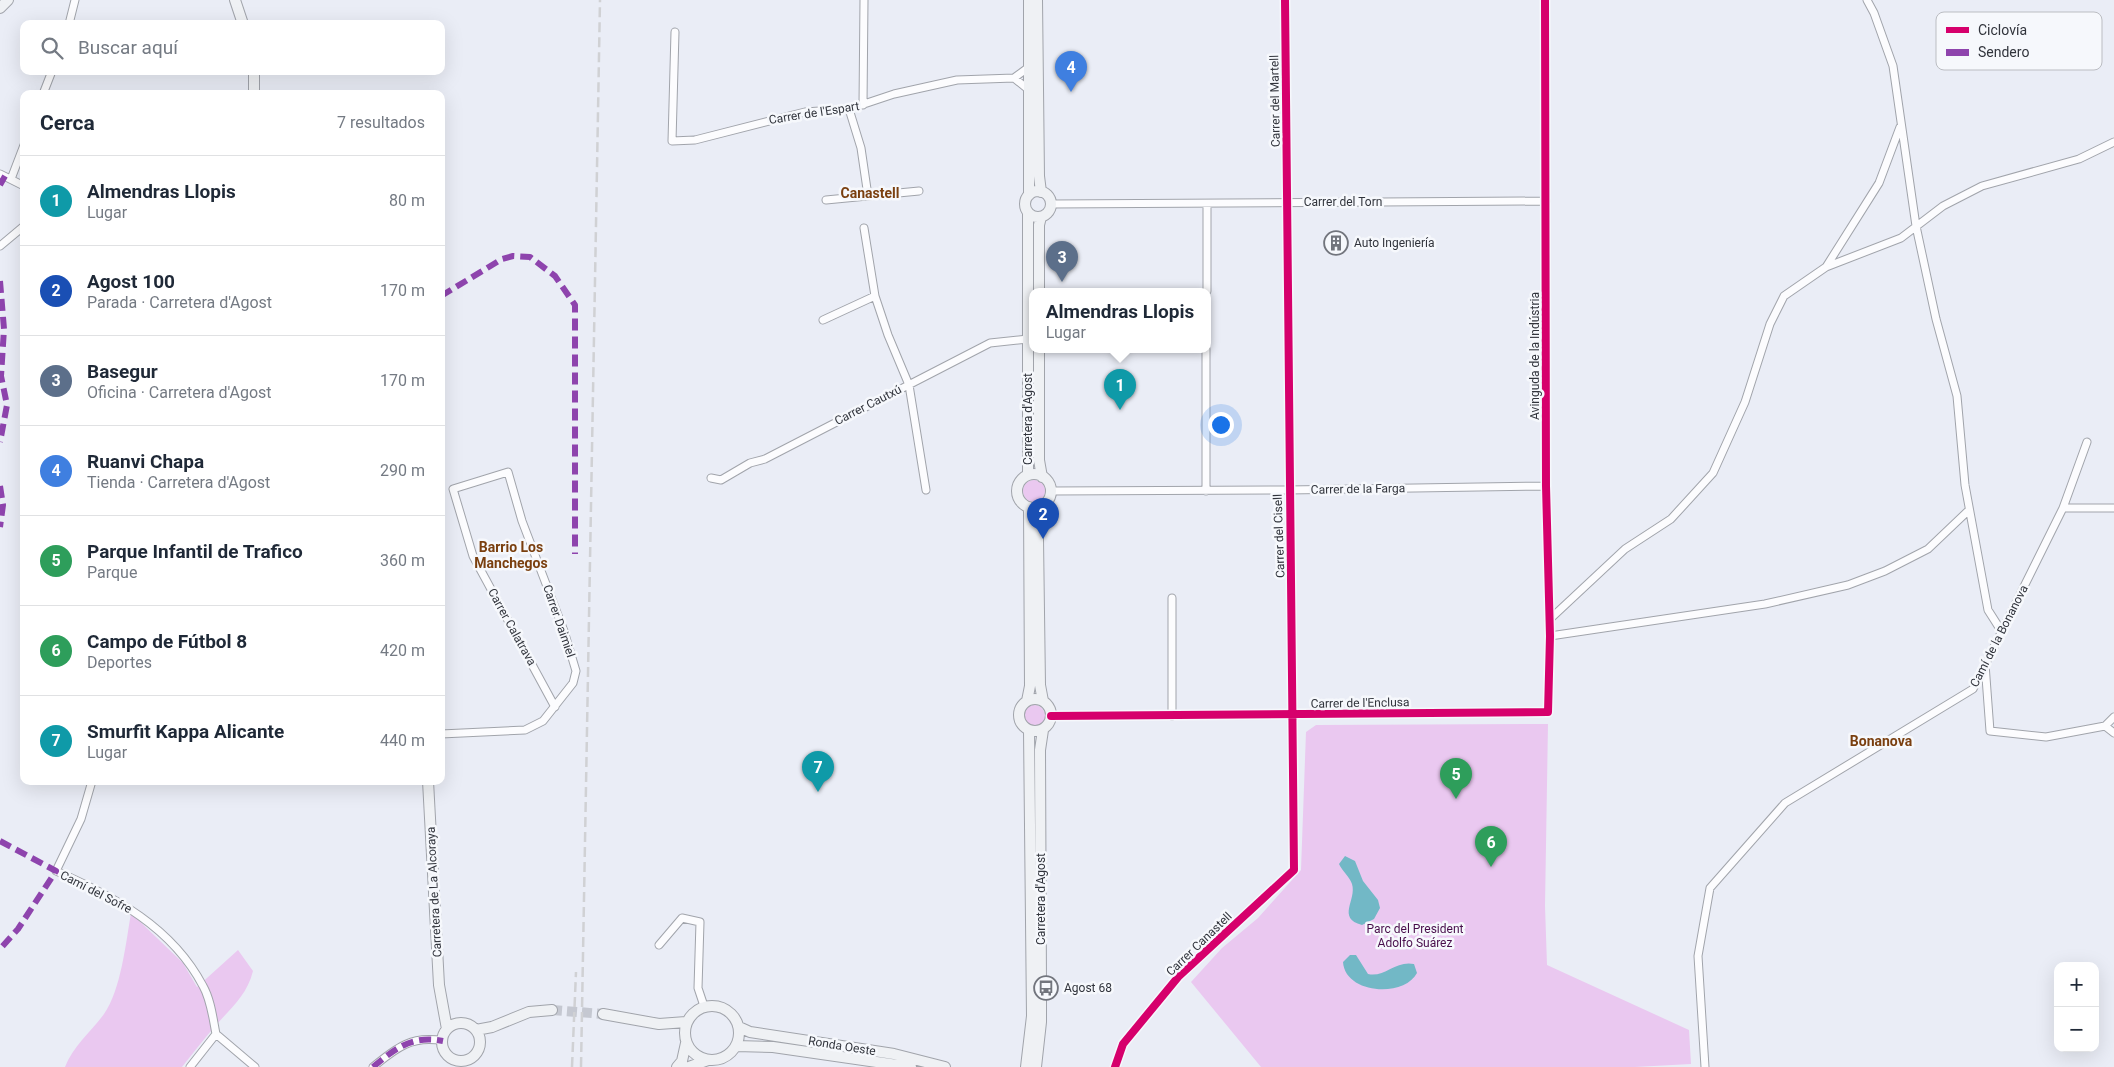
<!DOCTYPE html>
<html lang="es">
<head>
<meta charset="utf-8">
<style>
  body { margin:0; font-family:Roboto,sans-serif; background:#f2f2f3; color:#1f2937 }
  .controls { position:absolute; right:15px; bottom:15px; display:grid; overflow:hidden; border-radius:10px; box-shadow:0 5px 20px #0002 }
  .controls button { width:45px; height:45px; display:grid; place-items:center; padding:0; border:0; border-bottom:1px solid #e0e1e3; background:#fff; color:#1f2937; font:25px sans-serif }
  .you { position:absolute; left:1220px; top:424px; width:18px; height:18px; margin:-12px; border:4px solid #fff; border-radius:50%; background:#1a73e8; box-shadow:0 0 0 8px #1a73e833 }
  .badge { display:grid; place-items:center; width:32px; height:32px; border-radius:50%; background:#0f766e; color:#fff; font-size:16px; font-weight:700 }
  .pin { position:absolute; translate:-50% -41px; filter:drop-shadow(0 1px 2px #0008) }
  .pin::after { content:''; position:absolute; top:26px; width:18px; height:15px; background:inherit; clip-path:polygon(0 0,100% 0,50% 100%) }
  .popup { position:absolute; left:1029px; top:288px; width:182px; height:65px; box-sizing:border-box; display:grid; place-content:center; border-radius:10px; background:#fff; filter:drop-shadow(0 1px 4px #0005); font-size:16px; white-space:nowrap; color:#747a83 }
  .popup b { font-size:19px; color:#1f2937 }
  .popup::after { content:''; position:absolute; left:50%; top:100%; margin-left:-10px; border:10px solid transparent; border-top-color:#fff }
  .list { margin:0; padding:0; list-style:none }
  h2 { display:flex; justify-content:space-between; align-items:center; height:65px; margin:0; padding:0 20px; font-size:21px }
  h2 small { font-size:16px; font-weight:400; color:#747a83 }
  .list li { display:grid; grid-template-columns:32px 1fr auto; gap:15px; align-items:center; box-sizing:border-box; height:90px; padding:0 20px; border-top:1px solid #e0e1e3 }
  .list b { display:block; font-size:19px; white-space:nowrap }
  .list p { margin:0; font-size:16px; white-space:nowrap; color:#747a83 }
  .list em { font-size:16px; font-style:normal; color:#747a83 }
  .icon { flex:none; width:28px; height:28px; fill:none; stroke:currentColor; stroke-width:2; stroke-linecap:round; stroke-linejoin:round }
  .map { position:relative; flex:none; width:2114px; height:1067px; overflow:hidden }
  .search { position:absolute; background:#fff; box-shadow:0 5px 20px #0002; left:20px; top:20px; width:425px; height:55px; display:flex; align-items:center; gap:12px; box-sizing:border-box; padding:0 18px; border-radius:10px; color:#747a83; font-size:19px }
  .panel { position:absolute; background:#fff; box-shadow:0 5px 20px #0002; left:20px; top:90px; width:425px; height:695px; border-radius:10px }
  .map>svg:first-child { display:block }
  .green { fill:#eac8f0 }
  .water { fill:#72b8c6 }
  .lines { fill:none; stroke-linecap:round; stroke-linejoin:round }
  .secondary-tunnel { stroke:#c5c8d1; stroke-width:10; stroke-dasharray:10 5; stroke-linecap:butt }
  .street-casing { stroke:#a1a4ab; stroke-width:9 }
  .secondary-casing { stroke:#a1a4ab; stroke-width:12 }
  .street { stroke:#fcfcfe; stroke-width:7 }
  .secondary { stroke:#eff1f4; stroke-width:10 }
  .rail { stroke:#d0d1d4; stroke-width:2.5; stroke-dasharray:10 5; stroke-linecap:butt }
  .quiet { stroke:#8e44ad; stroke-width:6; stroke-dasharray:12 6; stroke-linecap:butt }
  .cycleway-casing { stroke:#f6f8fc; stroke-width:11 }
  .cycleway { stroke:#d6006c; stroke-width:8 }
  .labels { text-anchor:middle; stroke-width:5; stroke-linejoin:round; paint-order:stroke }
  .street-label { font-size:12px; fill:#31343c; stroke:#f6f8fc }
  .poi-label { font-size:12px; fill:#31343c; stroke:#f6f8fc; text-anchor:start }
  .park-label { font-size:12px; fill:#480d4b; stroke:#f6f8fc }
  .neighbourhood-label { font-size:14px; font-weight:bold; fill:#7a3f0f; stroke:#f6f8fc }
  .key { fill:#f6f8fc; stroke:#bbbdc2; stroke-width:1 }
  .key-label { font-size:14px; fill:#31343c }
</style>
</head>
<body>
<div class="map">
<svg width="2114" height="1067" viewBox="0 0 2114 1067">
  <rect width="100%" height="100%" fill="#eaedf6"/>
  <!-- green -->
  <path class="green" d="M1023 491a11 11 0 1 1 22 0a11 11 0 1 1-22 0Z
    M1023 716a11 11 0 1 1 22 0a11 11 0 1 1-22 0Z
    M1548 724 1545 906 1547 965 1689 1030 1691 1064 1635 1067H1261L1191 982 1222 948 1258 918 1301 870 1306 732 1316 725Z
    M131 913 183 963 197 987 238 950 253 971C247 995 232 1007 216 1025 204 1039 193 1053 182 1067H65C73 1046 91 1032 104 1014 121 990 126 942 131 913Z"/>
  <!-- water -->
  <path class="water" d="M1345 856 1355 861 1363 881 1378 900 1380 908 1374 919 1362 925C1336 918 1357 900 1352 884 1350 877 1342 871 1339 864Z
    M1350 955H1356L1368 974C1384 978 1396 960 1414 964L1417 973C1404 998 1345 994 1343 962Z"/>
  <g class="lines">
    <!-- secondary-tunnel -->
    <path class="secondary-tunnel" d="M552 1010 603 1014"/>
    <!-- street casing -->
    <g class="street-casing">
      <path id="street" d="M1867 0 1874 13 1893 66 1916 226 1936 319 1957 396 1965 485 1988 610 2002 632
        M69 24 75 0
        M675 32 672 141 695 140 805 112 849 109 894 94 957 80 1014 78 1029 67
        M1014 78 1029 90
        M43 94 52 71
        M863 105 864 0
        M849 109 861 148 868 196
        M0 174 24 186
        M11 179 24 145
        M826 200 919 191
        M1051 204 1546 201
        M864 228 875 296
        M0 246 24 226
        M1826 267 1879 183 1900 127
        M1207 291V204
        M823 320 875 296 888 335 909 385 926 490
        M711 478 721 480 750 463 765 459 990 343 1028 339
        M1051 491 1288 490 1546 486
        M1206 491V349
        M2063 508H2114
        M1172 598V716
        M1549 620 1625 549 1671 519 1713 473 1745 402 1770 324 1784 296 1826 267 1901 238 1943 206 1982 186 2079 159 2114 142
        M1550 636 1765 604 1848 585 1885 571 1928 549 1969 510
        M1985 664 1990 731 2046 737 2105 726 2114 717
        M1051 716 1548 712 1550 636 1546 486 1545 0
        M2105 726 2114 733
        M441 734 525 730 543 721 573 683 576 671 564 631 522 521 508 472 453 489 473 556 555 707
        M92 781 81 819 56 871C115 897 172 927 203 986 211 1000 213 1019 216 1034
        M659 945 682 918 700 922 698 988 704 1006
        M216 1034 255 1067
        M190 1067 216 1034
        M373 1067C396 1048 412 1035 443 1041
        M1115 1067 1123 1044 1179 976 1294 870 1285 0
        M1705 1067 1698 956 1710 888 1785 803 1973 689 2063 508 2087 442"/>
    </g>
    <!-- secondary casing -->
    <g class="secondary-casing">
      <path id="secondary" d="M235 0 243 24
        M1029 0V195
        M1037 0 1039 176 1041 192
        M0 8 8 0
        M254 94V71
        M1025 204a13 13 0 1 1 26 0a13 13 0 1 1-26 0Z
        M1028 212V475
        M1039 291V225L1041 217
        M1039 349V460L1042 477
        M1017 491a17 17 0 1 1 34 0a17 17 0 1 1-34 0Z
        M1042 506 1039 519 1038 539 1040 685 1043 701
        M1019 715a16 16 0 1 1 32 0a16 16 0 1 1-32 0Z
        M1027 701 1030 686 1029 507
        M428 781 439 985 447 1029
        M685 1033a27 27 0 1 1 54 0a27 27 0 1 1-54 0Z
        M603 1014 659 1024 686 1022
        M442 1042a19 19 0 1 1 38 0a19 19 0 1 1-38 0Z
        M739 1027 750 1032 894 1054 945 1067
        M476 1030 492 1027 529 1012 552 1010
        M736 1046 773 1047 911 1067
        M677 1067 682 1061 686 1043
        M689 1067 708 1060
        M1026 1067 1032 1016 1029 731
        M1036 1067 1041 1022V988L1040 750 1043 730"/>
    </g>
    <!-- street -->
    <use href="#street" class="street"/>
    <!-- secondary -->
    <use href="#secondary" class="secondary"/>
    <!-- rail -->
    <path class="rail" d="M572 1067 576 972
      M581 1067 600 0"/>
    <!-- quiet -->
    <path class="quiet" d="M0 185 5 176
      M0 281 4 329 1 376 7 405 0 442
      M441 296 502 259 513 256 530 257 555 276 575 305V554
      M0 486 3 505 0 527
      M0 841 56 871 18 929 0 949
      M373 1067C396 1048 412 1035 443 1041"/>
    <!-- cycleway casing -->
    <g class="cycleway-casing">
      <path id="cycleway" d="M1051 716 1548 712 1550 636 1546 486 1545 0
        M1115 1067 1123 1044 1179 976 1294 870 1285 0"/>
    </g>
    <!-- cycleway -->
    <use href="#cycleway" class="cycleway"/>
  </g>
  <!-- icons -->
  <defs>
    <g id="building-ring" transform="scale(1.25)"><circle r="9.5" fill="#f6f8fc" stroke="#72757d" stroke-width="1.5"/><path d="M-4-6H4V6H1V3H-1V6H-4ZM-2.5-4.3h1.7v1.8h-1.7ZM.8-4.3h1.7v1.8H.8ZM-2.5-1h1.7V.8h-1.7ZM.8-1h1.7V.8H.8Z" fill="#72757d"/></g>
    <g id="bus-ring" transform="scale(1.25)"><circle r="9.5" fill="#f6f8fc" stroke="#72757d" stroke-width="1.5"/><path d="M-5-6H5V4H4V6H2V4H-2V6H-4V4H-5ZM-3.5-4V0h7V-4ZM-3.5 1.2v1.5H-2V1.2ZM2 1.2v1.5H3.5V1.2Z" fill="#72757d"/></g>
  </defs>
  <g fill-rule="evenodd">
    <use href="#building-ring" x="1336" y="243"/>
    <use href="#bus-ring" x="1046" y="988"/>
  </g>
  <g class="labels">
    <!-- street labels -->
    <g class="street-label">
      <text transform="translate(1275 101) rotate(-91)" y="4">Carrer del Martell</text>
      <text transform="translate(814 113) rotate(-9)" y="4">Carrer de l'Espart</text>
      <text x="1343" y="206">Carrer del Torn</text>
      <text transform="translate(1535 356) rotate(-90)" y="4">Avinguda de la Indústria</text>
      <text transform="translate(868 405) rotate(-27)" y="4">Carrer Cautxú</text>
      <text transform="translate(1028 419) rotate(-90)" y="4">Carretera d'Agost</text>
      <text transform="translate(1358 489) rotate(-1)" y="4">Carrer de la Farga</text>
      <text transform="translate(1279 536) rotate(-92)" y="4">Carrer del Cisell</text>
      <text transform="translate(559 621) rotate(71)" y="4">Carrer Daimiel</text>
      <text transform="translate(512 627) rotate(61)" y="4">Carrer Calatrava</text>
      <text transform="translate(1999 636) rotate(-63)" y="4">Camí de la Bonanova</text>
      <text transform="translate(1360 703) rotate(-1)" y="4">Carrer de l'Enclusa</text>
      <text transform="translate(96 892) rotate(27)" y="4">Camí del Sofre</text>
      <text transform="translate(434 892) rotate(-93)" y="4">Carretera de La Alcoraya</text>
      <text transform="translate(1041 899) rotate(-90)" y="4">Carretera d'Agost</text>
      <text transform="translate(1199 944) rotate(-44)" y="4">Carrer Canastell</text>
      <text transform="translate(842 1046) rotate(9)" y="4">Ronda Oeste</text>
    </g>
    <!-- poi labels -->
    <g class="poi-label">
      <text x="1354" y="247">Auto Ingeniería</text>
      <text x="1064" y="992">Agost 68</text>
    </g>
    <!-- park labels -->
    <g class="park-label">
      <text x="1415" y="933">Parc del President<tspan x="1415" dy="14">Adolfo Suárez</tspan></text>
    </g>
    <!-- neighbourhood labels -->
    <g class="neighbourhood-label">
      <text x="870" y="198">Canastell</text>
      <text x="511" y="552">Barrio Los<tspan x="511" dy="16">Manchegos</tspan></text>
      <text x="1881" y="746">Bonanova</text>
    </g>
  </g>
  <!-- legend -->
  <rect x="1936" y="12" width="166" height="58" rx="8" class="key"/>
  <rect x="1946" y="27" width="23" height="6" fill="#d6006c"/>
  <rect x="1946" y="49" width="23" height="7" fill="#8e44ad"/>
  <g class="key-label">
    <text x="1978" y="35">Ciclovía</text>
    <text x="1978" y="57">Sendero</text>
  </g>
</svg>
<div class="controls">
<button>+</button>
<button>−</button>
</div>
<div class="you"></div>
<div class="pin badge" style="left:1120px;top:410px;background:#0f9aa8">1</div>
<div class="popup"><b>Almendras Llopis</b>Lugar</div>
<div class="pin badge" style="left:1043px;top:539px;background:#1a4fb4">2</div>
<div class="pin badge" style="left:1062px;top:282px;background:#5c6f8a">3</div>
<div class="pin badge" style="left:1071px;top:92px;background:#3f7fe0">4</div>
<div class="pin badge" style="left:1456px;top:799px;background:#2e9e5b">5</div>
<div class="pin badge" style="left:1491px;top:867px;background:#2e9e5b">6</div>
<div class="pin badge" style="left:818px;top:792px;background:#0f9aa8">7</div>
<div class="search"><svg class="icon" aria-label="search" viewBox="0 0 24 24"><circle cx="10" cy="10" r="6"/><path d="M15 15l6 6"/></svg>Buscar aquí</div>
<section class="panel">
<h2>Cerca<small>7 resultados</small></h2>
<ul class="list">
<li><span class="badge" style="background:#0f9aa8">1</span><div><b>Almendras Llopis</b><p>Lugar</p></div><em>80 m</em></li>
<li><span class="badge" style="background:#1a4fb4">2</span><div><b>Agost 100</b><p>Parada · Carretera d'Agost</p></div><em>170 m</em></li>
<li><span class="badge" style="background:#5c6f8a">3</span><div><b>Basegur</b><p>Oficina · Carretera d'Agost</p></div><em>170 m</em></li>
<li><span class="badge" style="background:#3f7fe0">4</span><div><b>Ruanvi Chapa</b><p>Tienda · Carretera d'Agost</p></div><em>290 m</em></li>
<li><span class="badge" style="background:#2e9e5b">5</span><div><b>Parque Infantil de Trafico</b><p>Parque</p></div><em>360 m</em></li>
<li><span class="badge" style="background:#2e9e5b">6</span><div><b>Campo de Fútbol 8</b><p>Deportes</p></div><em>420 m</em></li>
<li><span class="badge" style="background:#0f9aa8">7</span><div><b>Smurfit Kappa Alicante</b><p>Lugar</p></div><em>440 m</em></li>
</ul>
</section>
</div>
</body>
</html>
